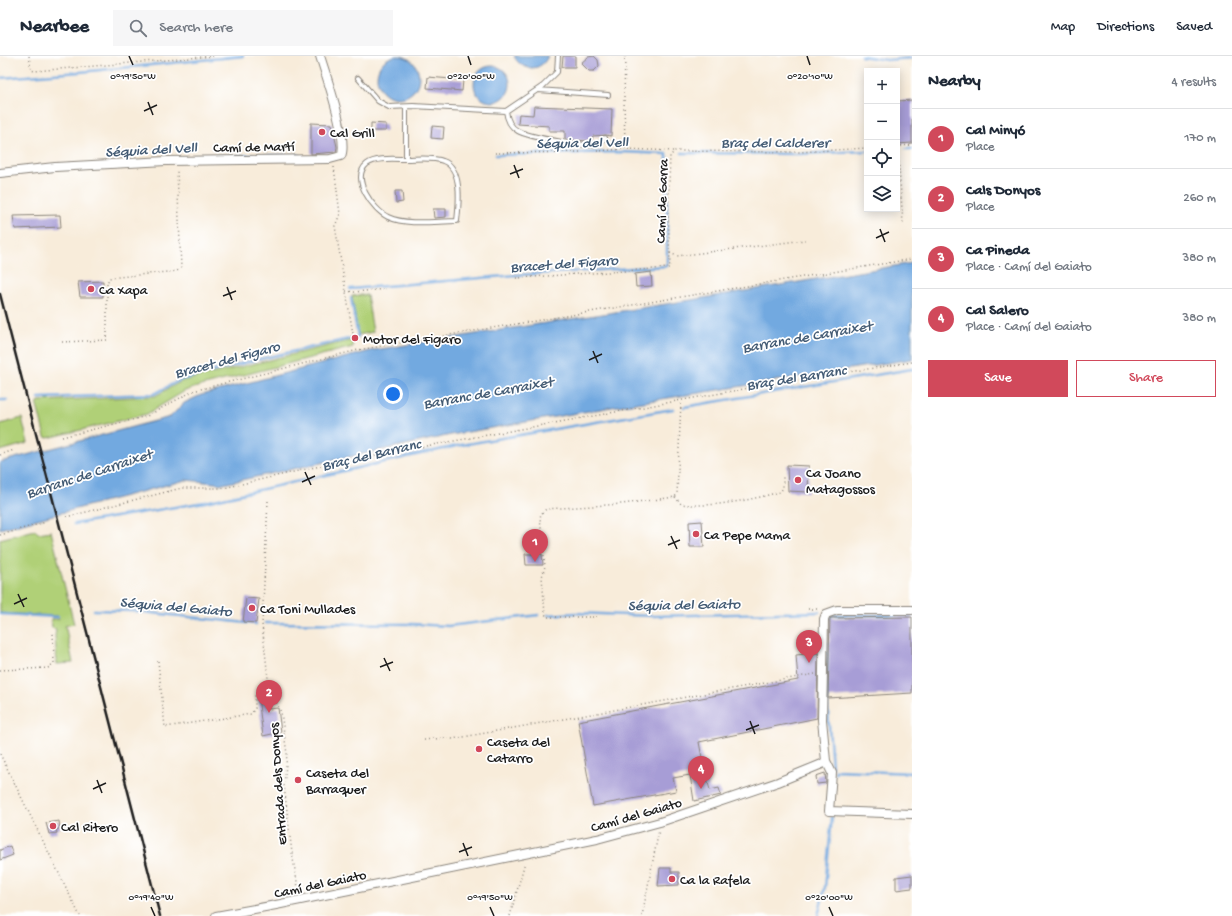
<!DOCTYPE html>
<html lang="en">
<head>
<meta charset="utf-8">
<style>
  body { margin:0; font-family:"Gochi Hand",sans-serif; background:#f6f6f7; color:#1f2937 }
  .controls { position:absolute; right:12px; top:12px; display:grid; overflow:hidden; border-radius:0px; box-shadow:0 2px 10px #0003 }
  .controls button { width:36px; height:36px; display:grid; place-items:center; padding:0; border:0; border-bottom:1px solid #e0e1e3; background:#fff; color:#1f2937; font:20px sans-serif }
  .you { position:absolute; left:393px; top:338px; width:14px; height:14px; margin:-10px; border:3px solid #fff; border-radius:50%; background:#1a73e8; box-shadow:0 0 0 6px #1a73e833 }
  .badge { display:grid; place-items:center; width:26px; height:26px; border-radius:50%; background:#d1495b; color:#fff; font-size:13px; font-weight:700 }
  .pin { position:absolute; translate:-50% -33px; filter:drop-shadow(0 1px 2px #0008) }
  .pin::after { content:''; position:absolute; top:21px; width:14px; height:12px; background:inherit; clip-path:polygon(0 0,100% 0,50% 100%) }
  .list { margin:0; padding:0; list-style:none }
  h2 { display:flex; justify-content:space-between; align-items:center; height:52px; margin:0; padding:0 16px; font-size:17px }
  h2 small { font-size:13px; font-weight:400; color:#747a83 }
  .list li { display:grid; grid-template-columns:26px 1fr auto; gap:12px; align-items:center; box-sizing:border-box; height:60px; padding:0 16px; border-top:1px solid #e0e1e3 }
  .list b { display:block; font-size:15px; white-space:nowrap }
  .list p { margin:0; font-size:13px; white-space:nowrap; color:#747a83 }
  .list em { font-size:13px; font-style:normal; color:#747a83 }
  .actions { display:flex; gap:8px; padding:12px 16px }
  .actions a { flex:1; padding:9px 0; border:1px solid #d1495b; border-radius:0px; text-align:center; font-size:14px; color:#d1495b }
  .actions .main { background:#d1495b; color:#fff }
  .icon { flex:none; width:22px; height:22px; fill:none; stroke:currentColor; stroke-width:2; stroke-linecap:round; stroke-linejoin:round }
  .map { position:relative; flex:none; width:912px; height:860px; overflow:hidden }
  header { display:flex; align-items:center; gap:24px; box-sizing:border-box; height:56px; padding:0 20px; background:#fff; border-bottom:1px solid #e0e1e3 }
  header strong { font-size:19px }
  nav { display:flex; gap:22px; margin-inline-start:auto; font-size:14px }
  .search { width:280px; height:36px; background:#f6f6f7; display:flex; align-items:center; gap:10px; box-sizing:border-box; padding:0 14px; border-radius:0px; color:#747a83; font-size:15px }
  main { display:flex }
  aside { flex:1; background:#fff }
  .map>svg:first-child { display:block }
  .green { fill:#b0d077; stroke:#66764a }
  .water { fill:#72a9e0; stroke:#47627e }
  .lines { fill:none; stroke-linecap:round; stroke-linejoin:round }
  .stream { stroke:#72a9e0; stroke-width:2.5 }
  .building { fill:#a79dd6 }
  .lane-casing { stroke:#8a847b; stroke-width:6 }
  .street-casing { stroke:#8a847b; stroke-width:10 }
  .path { stroke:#8a847b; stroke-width:1.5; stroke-dasharray:1 3; stroke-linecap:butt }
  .lane { stroke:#fff; stroke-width:4 }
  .street { stroke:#fff; stroke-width:8 }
  .rail { stroke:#1c1c1c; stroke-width:2.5 }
  .ticks { fill:none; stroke:#1c1c1c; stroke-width:1.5 }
  .poi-dot { fill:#d1495b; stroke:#fff; stroke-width:1.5 }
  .labels { text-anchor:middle; stroke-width:3.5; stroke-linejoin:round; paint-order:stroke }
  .poi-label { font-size:14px; fill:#1c1c1c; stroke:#fff; text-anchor:start }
  .street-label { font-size:14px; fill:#1c1c1c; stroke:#fff }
  .water-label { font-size:15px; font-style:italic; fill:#435b74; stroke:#fff }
  .ticks-label { font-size:10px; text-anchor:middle; fill:#1c1c1c; stroke:#fff; stroke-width:3.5; stroke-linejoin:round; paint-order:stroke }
</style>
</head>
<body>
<header>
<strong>Nearbee</strong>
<div class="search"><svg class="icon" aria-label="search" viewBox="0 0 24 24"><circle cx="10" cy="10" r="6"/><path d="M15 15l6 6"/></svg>Search here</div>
<nav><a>Map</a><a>Directions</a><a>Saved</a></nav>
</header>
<main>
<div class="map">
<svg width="912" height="860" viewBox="0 0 912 860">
  <rect width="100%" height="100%" fill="#fff"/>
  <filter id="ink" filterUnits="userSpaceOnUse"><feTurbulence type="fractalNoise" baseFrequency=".025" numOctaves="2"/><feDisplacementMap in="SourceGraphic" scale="8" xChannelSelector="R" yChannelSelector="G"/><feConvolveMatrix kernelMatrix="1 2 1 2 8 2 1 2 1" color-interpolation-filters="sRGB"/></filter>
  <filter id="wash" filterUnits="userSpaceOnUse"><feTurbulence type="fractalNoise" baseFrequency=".012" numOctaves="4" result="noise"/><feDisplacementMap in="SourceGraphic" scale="16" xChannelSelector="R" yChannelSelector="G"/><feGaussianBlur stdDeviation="0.9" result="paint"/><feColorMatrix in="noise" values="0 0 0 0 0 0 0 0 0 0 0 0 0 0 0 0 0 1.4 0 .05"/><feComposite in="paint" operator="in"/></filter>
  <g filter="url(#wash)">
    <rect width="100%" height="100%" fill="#f8ecda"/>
    <!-- green -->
    <path class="green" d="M360 239H367L373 276 358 279 352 240Z
      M352 284 353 291 197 331 185 335 147 358 48 382 45 381 37 350 39 345 155 340 182 325Z
      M22 362 28 387 0 395V368Z
      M35 474 38 477 51 475 74 568 64 570 66 573 73 607 57 608 55 580 56 573 52 572 51 563H59L58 560 0 557V483Z"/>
    <!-- water -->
    <path class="water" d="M377 21a21 21 0 1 1 42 0a21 21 0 1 1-42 0Z
      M514 0H548C541 17 521 15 514 0Z
      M474 28a18 18 0 1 1 36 0a18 18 0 1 1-36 0Z
      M912 207V303L618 350 451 379 223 428 186 424 0 473V406L170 361 184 347 201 339 374 294 685 245Z"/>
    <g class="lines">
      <!-- stream -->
      <path class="stream" d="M861 0 887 4 912 2
        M0 22 80 16 243 0
        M906 93H912
        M682 97 799 98 867 95
        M216 100 299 99
        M350 233 517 219 667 210V98L621 96 496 99
        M39 342 154 338 180 324 251 305 353 282 358 281 351 242
        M0 344H7
        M684 351 912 313
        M74 468 205 446 461 389 673 353
        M94 554 133 555 256 568
        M0 558 58 561
        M548 559 575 557 653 560 819 556
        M828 563 833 559H912
        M265 567 411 568 448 570 539 559
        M827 586V642L832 711
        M835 717 836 714 912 717
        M818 860 825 831 832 761"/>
    </g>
    <g id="blocks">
      <!-- building -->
      <path class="building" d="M563 0H575V11H562Z
        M594 0 598 4 599 10 594 15H589L581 7 588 1Z
        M428 21 463 24 462 35 427 32Z
        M912 44V87L897 88V45Z
        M534 50 612 53 611 80 606 79 593 80 591 85 571 84 565 83V75H549V70L518 68 519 58 533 59Z
        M311 67 332 68 337 91 336 96 311 98Z
        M371 67 386 68V75H371Z
        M432 70 444 71 443 83 431 82Z
        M395 135H402L403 146 396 147Z
        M433 153H446V161L434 162Z
        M60 159 61 171 15 173 13 160Z
        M651 216 652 230 636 231 635 218Z
        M103 225V241H80L78 226Z
        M787 409 809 410 808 436 788 435Z
        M702 465 704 491H690L689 466Z
        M525 498H542L543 509H526Z
        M246 542 259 543 256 567 243 566Z
        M912 561V637L828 642 830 562Z
        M818 597 817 662 699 686 706 723H707L710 734 719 732 721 739 694 745 690 719 673 722 676 735 593 750 578 665 798 624 796 599Z
        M267 640 269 653 278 652 281 676 263 680 258 641Z
        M825 717 826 727 817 728 816 720Z
        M59 765 60 773H56L57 777 49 778 46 767Z
        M10 790 13 799 0 804V794Z
        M660 812H671V816H679V829L658 830Z
        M912 819V832L896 834V821Z"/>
    </g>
  </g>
  <g filter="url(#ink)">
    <use href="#blocks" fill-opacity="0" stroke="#8a847b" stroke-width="1"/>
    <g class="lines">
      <!-- lane casing -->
      <g class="lane-casing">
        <path id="lane" d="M358 22 378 45 389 51 413 50 506 55 543 30 557 16 558 0
          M538 34 608 39
          M506 55C507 63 510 71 518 75 529 81 587 92 597 88 600 87 603 84 605 82
          M406 103C417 103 433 101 443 105 463 112 459 148 457 165 436 165 408 170 388 161 373 154 350 122 367 108 376 101 395 103 406 103Z
          M406 103V51"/>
      </g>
      <!-- street casing -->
      <g class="street-casing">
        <path id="street" d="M0 117 55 111 166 105 330 103 341 100C349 85 326 19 320 0
          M826 705 832 717 829 755 912 758
          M216 860 276 849 597 783 660 766 778 726 822 708 826 705 822 664 824 563 826 558 837 554H912"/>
      </g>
      <!-- path -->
      <path class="path" d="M29 0 31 14 35 15 214 0
        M625 0 624 41 625 93 675 95
        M897 90 912 89
        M900 90 898 97 903 167
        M597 95 625 93
        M495 97 581 96
        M334 111 340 158 335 170 353 278
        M670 197 677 200 805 184
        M516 222 669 212 670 207 668 158 670 100 675 95 799 96 867 92
        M346 235 354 236 386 233
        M62 286 107 284V228L109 222 177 215 181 212 177 114
        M62 381 147 360 193 335 358 294 912 203
        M0 399 14 394
        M675 441 681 448C712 452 750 444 780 436L783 432V420
        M268 445 262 568 269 631 281 656 287 698 284 730 292 797 299 837
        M66 461 182 432H224L320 410 387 397 766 329 912 306
        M0 479 46 466
        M808 553H820
        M597 561H547L545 558 542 521 545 510 540 462 541 458 546 453 622 448 675 441 677 438 681 345
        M158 605 165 671 251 658 255 652V639L258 637H271
        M0 614 48 612 54 607 53 575
        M424 684 444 682 452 683 815 618
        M0 698 80 860
        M510 860 525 806
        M642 860 659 774"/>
      <!-- lane -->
      <use href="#lane" class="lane"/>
      <!-- street -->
      <use href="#street" class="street"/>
      <!-- rail -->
      <path class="rail" d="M0 238 160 860"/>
    </g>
  </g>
  <!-- ticks -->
  <path class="ticks" d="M129 0 133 9M468 0 471 9M807 0 810 9M148 46 153 59M144 55 157 49M514 109 519 122M510 118 523 113M880 173 885 186M876 182 889 176M227 231 232 244M223 240 236 235M593 295 598 307M589 304 602 298M305 416 311 429M302 426 315 420M671 480 677 493M668 489 680 484M18 538 24 551M14 548 27 542M384 602 390 615M380 611 393 606M750 665 755 678M746 674 759 669M97 724 102 737M93 733 106 727M463 787 468 800M459 796 472 791M151 851 155 860M490 851 494 860M829 851 833 860"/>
  <!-- markers -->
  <g class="poi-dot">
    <circle cx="322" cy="76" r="4"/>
    <circle cx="91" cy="233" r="4"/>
    <circle cx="355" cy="282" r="4"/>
    <circle cx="798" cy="424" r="4"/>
    <circle cx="696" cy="478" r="4"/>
    <circle cx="252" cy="552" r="4"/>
    <circle cx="479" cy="693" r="4"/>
    <circle cx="298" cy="724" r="4"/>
    <circle cx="53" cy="770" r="4"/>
    <circle cx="672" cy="823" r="4"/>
  </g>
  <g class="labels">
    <!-- poi labels -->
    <g class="poi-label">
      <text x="330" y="81">Cal Grill</text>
      <text x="99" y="238">Ca Xapa</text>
      <text x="363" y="287">Motor del Figaro</text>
      <text x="806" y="421">Ca Joano<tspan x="806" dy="16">Matagossos</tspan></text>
      <text x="704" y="483">Ca Pepe Mama</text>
      <text x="260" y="557">Ca Toni Mullades</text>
      <text x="487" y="690">Caseta del<tspan x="487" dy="16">Catarro</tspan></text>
      <text x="306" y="721">Caseta del<tspan x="306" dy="16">Barraquer</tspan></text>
      <text x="61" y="775">Cal Ritero</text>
      <text x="680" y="828">Ca la Rafela</text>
    </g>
    <!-- street labels -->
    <g class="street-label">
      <text transform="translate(254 90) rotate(-1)" y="5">Camí de Martí</text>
      <text transform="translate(661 145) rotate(-88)" y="5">Camí de Garra</text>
      <text transform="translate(277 728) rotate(-94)" y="5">Entrada dels Donyos</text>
      <text transform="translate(636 758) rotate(-16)" y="5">Camí del Gaiato</text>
      <text transform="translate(320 827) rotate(-12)" y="5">Camí del Gaiato</text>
    </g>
    <!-- water labels -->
    <g class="water-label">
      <text transform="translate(582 86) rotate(-1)" y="5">Séquia del Vell</text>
      <text x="775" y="91">Braç del Calderer</text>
      <text transform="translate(151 93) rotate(-3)" y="5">Séquia del Vell</text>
      <text transform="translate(564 207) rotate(-4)" y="5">Bracet del Figaro</text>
      <text transform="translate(807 280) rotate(-10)" y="5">Barranc de Carraixet</text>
      <text transform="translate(227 303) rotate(-15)" y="5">Bracet del Figaro</text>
      <text transform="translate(796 321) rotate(-9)" y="5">Braç del Barranc</text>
      <text transform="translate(488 336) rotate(-10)" y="5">Barranc de Carraixet</text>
      <text transform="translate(371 398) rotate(-13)" y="5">Braç del Barranc</text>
      <text transform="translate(89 417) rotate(-18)" y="5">Barranc de Carraixet</text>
      <text transform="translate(684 548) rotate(-1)" y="5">Séquia del Gaiato</text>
      <text transform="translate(176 550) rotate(5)" y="5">Séquia del Gaiato</text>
    </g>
  </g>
  <g class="ticks-label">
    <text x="133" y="23">0°19'50"W</text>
    <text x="471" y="23">0°20'00"W</text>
    <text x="810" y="23">0°20'10"W</text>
    <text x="151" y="844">0°19'40"W</text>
    <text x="490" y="844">0°19'50"W</text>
    <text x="829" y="844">0°20'00"W</text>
  </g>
</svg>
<div class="controls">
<button>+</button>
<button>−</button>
<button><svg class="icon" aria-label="locate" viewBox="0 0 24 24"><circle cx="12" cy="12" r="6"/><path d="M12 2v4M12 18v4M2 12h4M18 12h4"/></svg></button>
<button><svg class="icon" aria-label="layers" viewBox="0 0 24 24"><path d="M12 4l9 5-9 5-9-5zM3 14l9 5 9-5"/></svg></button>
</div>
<div class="you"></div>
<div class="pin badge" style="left:535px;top:506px">1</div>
<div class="pin badge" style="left:269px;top:657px">2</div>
<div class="pin badge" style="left:809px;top:607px">3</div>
<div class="pin badge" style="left:701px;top:733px">4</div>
</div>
<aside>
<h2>Nearby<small>4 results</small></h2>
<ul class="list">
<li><span class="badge">1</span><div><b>Cal Minyó</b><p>Place</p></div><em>170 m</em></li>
<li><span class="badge">2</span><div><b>Cals Donyos</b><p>Place</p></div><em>260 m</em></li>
<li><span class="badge">3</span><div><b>Ca Pineda</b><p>Place · Camí del Gaiato</p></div><em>380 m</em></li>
<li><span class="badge">4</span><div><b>Cal Salero</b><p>Place · Camí del Gaiato</p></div><em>380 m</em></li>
</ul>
<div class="actions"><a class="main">Save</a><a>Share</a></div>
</aside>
</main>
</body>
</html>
